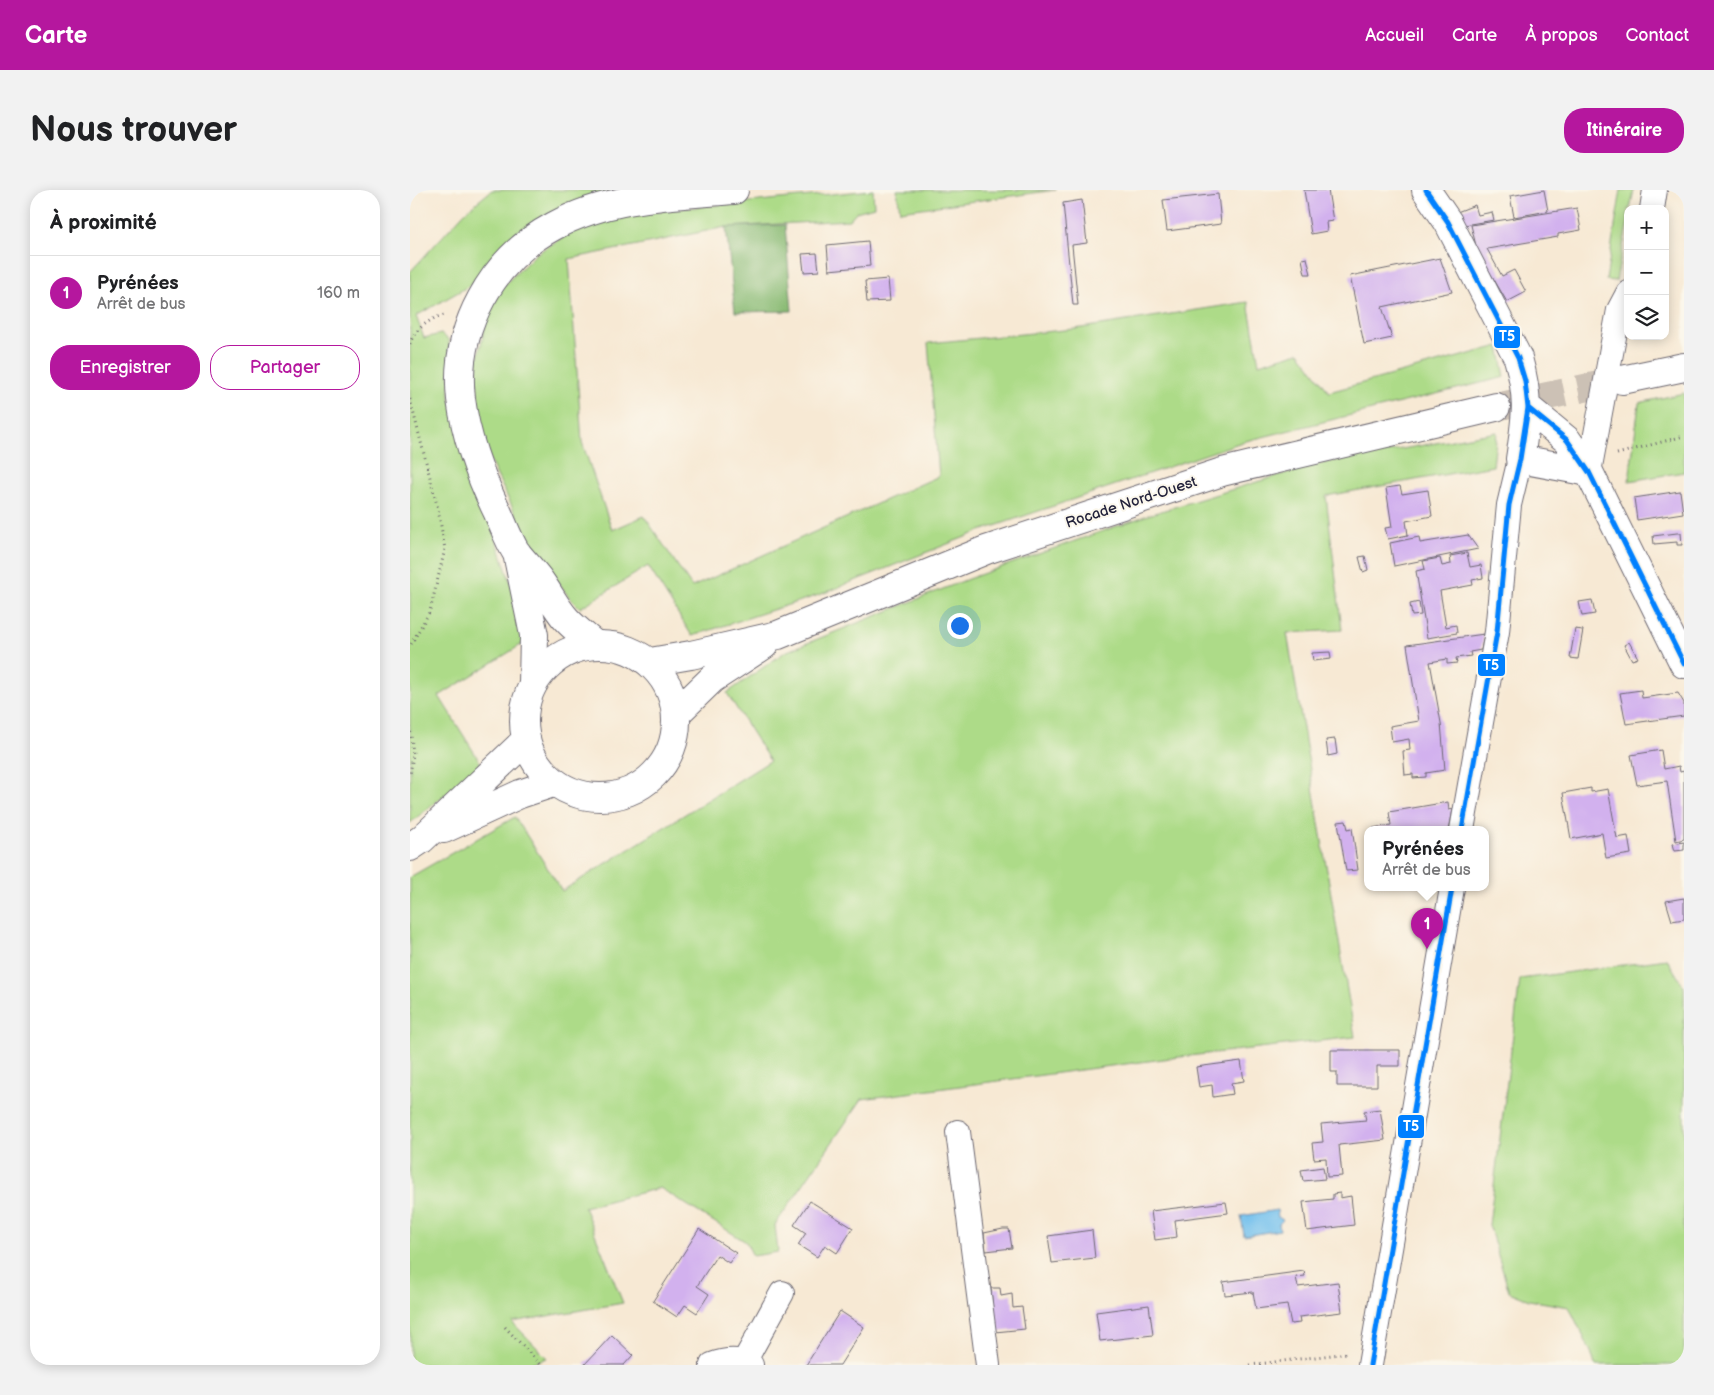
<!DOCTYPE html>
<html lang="fr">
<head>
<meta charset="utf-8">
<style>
  body { margin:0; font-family:"Balsamiq Sans",sans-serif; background:#f2f2f2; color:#202124 }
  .controls { position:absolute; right:15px; top:15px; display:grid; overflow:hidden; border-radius:10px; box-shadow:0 2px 12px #0003 }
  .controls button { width:45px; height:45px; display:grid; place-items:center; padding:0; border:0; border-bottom:1px solid #e0e0e0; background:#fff; color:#202124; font:25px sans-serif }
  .you { position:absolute; left:549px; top:435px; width:18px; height:18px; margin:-12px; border:4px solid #fff; border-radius:50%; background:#1a73e8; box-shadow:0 0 0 8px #1a73e833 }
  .badge { display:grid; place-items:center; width:32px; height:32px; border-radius:50%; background:#b5179e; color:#fff; font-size:16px; font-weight:700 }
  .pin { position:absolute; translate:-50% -41px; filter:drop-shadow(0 1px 2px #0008) }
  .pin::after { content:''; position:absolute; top:26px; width:18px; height:15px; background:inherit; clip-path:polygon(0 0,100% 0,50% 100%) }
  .popup { position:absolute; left:954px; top:636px; width:125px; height:65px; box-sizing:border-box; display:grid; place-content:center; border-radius:10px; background:#fff; filter:drop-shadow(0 1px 4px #0005); font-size:16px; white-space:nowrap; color:#757577 }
  .popup b { font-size:19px; color:#202124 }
  .popup::after { content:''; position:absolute; left:50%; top:100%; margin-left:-10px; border:10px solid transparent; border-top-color:#fff }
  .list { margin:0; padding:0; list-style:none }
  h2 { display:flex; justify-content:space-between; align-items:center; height:65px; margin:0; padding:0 20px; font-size:21px }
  h2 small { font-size:16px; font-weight:400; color:#757577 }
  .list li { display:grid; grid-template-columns:32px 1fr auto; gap:15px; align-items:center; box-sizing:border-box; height:75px; padding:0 20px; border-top:1px solid #e0e0e0 }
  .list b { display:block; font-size:19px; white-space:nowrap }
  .list p { margin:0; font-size:16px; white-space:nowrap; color:#757577 }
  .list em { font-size:16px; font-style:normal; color:#757577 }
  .actions { display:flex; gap:10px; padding:15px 20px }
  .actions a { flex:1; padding:11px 0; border:1px solid #b5179e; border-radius:20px; text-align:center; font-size:18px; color:#b5179e }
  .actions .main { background:#b5179e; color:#fff }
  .icon { flex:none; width:28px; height:28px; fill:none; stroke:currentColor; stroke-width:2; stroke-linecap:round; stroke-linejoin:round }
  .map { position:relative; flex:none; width:1274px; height:1175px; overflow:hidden; border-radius:20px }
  header { display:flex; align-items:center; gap:30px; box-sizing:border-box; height:70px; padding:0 25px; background:#b5179e; color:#fff }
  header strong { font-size:24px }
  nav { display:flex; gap:28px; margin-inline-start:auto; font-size:18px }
  .intro { display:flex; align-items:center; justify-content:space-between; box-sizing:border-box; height:120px; padding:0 30px }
  h1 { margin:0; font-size:35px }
  .button { padding:12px 22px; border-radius:20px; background:#b5179e; color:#fff; font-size:18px; font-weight:700 }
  main { display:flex; gap:30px; padding:0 30px }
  aside { flex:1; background:#fff; border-radius:20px; box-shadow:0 2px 12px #0003 }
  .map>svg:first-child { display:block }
  .green { fill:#addb88; stroke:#687e62 }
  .forest { fill:#8abb74; stroke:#566e58 }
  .water { fill:#72c0ed; stroke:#4a7194 }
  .building { fill:#d2b1ee }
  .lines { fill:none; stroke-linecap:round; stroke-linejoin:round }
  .primary-tunnel { stroke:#ccc1b5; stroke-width:28; stroke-dasharray:28 14; stroke-linecap:butt }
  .street-casing { stroke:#6d6871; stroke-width:26 }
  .secondary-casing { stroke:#6d6871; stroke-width:30 }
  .primary-casing { stroke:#6d6871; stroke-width:30 }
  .path { stroke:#6d6871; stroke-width:3; stroke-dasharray:1 4; stroke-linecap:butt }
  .street { stroke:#fff; stroke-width:24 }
  .secondary { stroke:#fff; stroke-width:28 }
  .primary { stroke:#fff; stroke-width:28 }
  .bus-1-casing { stroke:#fbf7ec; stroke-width:9 }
  .bus-1 { stroke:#0080ff; stroke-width:5 }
  .labels { text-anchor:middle; stroke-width:4; stroke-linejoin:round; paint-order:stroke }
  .street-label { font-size:15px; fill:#22223b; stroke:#fbf7ec }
  .line-badge { stroke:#fbf7ec; stroke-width:2 }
  .badge-label { font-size:14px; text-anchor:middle; font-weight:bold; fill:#fff }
</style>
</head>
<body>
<header>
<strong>Carte</strong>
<nav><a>Accueil</a><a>Carte</a><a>À propos</a><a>Contact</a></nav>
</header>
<div class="intro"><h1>Nous trouver</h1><a class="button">Itinéraire</a></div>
<main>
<aside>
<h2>À proximité<small></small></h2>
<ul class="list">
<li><span class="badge">1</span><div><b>Pyrénées</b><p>Arrêt de bus</p></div><em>160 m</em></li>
</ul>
<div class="actions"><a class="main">Enregistrer</a><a>Partager</a></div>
</aside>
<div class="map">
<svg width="1274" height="1175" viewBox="0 0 1274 1175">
  <rect width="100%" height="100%" fill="#fbf7ec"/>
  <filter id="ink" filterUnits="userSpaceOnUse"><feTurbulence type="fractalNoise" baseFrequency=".02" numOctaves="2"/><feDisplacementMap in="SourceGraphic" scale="10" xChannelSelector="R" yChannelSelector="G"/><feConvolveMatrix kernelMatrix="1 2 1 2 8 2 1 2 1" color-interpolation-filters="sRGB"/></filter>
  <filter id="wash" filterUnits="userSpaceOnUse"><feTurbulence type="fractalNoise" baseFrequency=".0096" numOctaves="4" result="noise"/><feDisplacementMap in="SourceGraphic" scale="20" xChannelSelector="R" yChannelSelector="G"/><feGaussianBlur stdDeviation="1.12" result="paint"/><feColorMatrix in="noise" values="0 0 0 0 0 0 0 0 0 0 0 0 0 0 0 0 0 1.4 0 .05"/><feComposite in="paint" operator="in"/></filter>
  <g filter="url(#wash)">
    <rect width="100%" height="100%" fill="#f7e9d4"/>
    <!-- green -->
    <path class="green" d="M82 0H205L134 26 91 55 66 92 6 126 14 148 31 144 39 150 40 209 108 415 114 453 29 506 72 575 0 633V82L55 22Z
      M463 0 464 17 446 22 439 30 316 37 159 69 172 252 202 340 234 326 282 397 529 286 518 153 665 139 838 112 849 174 889 162 919 202 1089 156 1095 187 832 252 573 340 409 405 282 446 238 376 170 418 158 406 114 341 77 265 68 216 67 171 77 129 92 97 126 64 164 40 217 26 256 20Z
      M487 0H646L490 21Z
      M1211 0H1224L1220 19H1218V32L1206 91 1196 90Z
      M1274 203V282L1219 291 1229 213Z
      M1087 242 1083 276 916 306 932 440 877 443 945 847 761 868 452 909 365 1035 368 1062 343 1066 336 1052 250 998 174 1017 213 1113 102 1132 137 1168 116 1175H0V687L105 627 152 701 360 571 317 503 375 462 558 389 738 325 903 275Z
      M1257 769 1274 797V1175H1185L1181 1162 1159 1117 1119 1110 1099 1102 1079 1035 1110 789Z"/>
    <!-- forest -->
    <path class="forest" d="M375 35 382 121 325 122 316 37Z"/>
    <!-- water -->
    <path class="water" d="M867 1020 868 1027 873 1030 869 1034 870 1040 834 1046 831 1026Z"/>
    <g id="blocks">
      <!-- building -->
      <path class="building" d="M894 0H918L923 31 916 32 917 41 901 44Z
        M1134 0 1138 21 1104 27 1100 6Z
        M808 4 811 34 757 41 753 10Z
        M672 10 677 53 662 55 668 115H663L653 13Z
        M1065 15 1068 25 1082 22 1084 30 1054 35 1047 22Z
        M1167 18 1171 40 1148 44V47L1077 59 1092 86 1104 80 1116 102 1097 112 1067 60 1061 35Z
        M458 51 460 76 419 80 417 55Z
        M407 63 409 81 394 82 392 64Z
        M897 68 901 84H895L892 69Z
        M1030 68 1042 102 972 117 982 148 954 154 940 86Z
        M478 89 480 111 457 112 455 91Z
        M990 296 992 304 1018 300 1022 326 996 331 998 345 978 349 975 338 982 337 976 298Z
        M1270 301 1273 323 1227 330 1224 308Z
        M1267 343H1271L1272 355H1267V352L1244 354 1243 346Z
        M1058 345 1068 359 984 376 980 353 1009 347 1010 353Z
        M1057 363 1060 377 1071 375 1073 388 1062 390 1063 395 1030 401 1036 437 1046 435 1047 443 1017 448 1006 381 1015 379 1013 371 1030 368 1032 376 1041 374 1040 366Z
        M955 366 958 380 953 382 949 367Z
        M1182 410 1185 424 1172 426 1169 412Z
        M1009 412 1011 425 1002 426 1000 414Z
        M1165 439 1173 440 1168 469 1160 468Z
        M1074 444 1071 460 1060 462 1061 466 1046 468 1047 473 1037 474V469L1020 472 1031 533 1035 580 1016 583V587L1003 588V584L995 585 993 561 1000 560 999 549 982 552 980 536 1009 531 997 455Z
        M1219 452 1228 468 1222 470 1214 455Z
        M920 462 921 469 903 471 902 463Z
        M1231 500 1232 508 1268 503 1274 513V526L1216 534 1210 503Z
        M925 549 927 564 918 566 916 550Z
        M1251 560 1254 579 1269 576 1270 582 1274 581V649L1266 651 1257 591 1227 595 1221 565Z
        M1181 598V602L1198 599 1207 648 1218 646 1221 664 1196 668 1192 643 1161 649 1153 603Z
        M1038 612 1039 620 1043 619 1039 640H964L963 638 981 635 979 622Z
        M936 631 938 639 942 638 948 680 936 681 928 632Z
        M1274 652V660L1265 661 1263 654Z
        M1274 708V729L1262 731 1256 711Z
        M921 860H990V876H967V896H927V882H921Z
        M831 871 834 891 821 893 823 904 803 907 802 895 789 897 786 877Z
        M970 919 975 950 929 955 932 986 917 987 916 968 904 969 902 953 913 952 911 934 956 930 954 921Z
        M913 977 915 989 893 991 891 980Z
        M930 1003V1008L941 1006 944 1035 897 1041 893 1012 923 1009V1004Z
        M400 1011 443 1038 427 1063 415 1055 407 1067 388 1055 396 1043 384 1035Z
        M816 1012 818 1023 765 1030 767 1047 745 1050 741 1021Z
        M289 1039 326 1063 319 1073 307 1065 287 1096 299 1104 287 1123 275 1115 267 1127 243 1111Z
        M593 1039H599L602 1058 576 1061 574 1043Z
        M682 1040 685 1068 642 1073 638 1046Z
        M894 1081 895 1086 886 1087 888 1097 928 1092 932 1122 889 1127 890 1133 881 1134 877 1115 846 1119 843 1102 815 1105 813 1092Z
        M581 1098H590L591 1106 602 1104 603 1118 612 1117 615 1139 585 1142Z
        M739 1115 743 1145 690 1151 686 1122Z
        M430 1121 454 1137 430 1175H396Z
        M202 1145 223 1165 214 1175H174Z"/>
    </g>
  </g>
  <g filter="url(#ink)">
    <use href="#blocks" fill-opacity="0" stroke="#6d6871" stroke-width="1"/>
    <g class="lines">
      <!-- primary-tunnel -->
      <path class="primary-tunnel" d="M1086 217 1212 190"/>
      <!-- street casing -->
      <g class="street-casing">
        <path id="street" d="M1242 19 1245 0
          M1179 282 1209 120 1218 103
          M1052 640 1087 442 1099 315 1110 269
          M548 942 578 1175
          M334 1172 372 1103
          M302 1175C315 1170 328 1169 341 1175
          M960 1175 1042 698"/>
      </g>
      <!-- secondary casing -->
      <g class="secondary-casing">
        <path id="secondary" d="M1016 0 1038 32 1108 168C1120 210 1116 228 1110 269L1179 282
          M1118 218 1157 250 1179 282 1274 474
          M107 363 124 445 123 494
          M184 454C175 446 164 438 156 429 145 417 138 401 128 388 121 379 113 371 106 362 98 349 93 334 87 321 70 286 56 248 51 209 43 139 82 69 144 36 199 6 263 5 324 0"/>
      </g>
      <!-- primary casing -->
      <g class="primary-casing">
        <path id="primary" d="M1212 190 1274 177
          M114 531a76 76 0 1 1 152 0a76 76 0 1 1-152 0Z
          M240 472 281 465 368 445 576 360 812 282 1086 217
          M267 523 302 489 354 455
          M34 639 110 604 143 593
          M0 657 12 649 116 550"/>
      </g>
      <!-- path -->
      <path class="path" d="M0 154C3 140 24 125 37 125
        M0 209 28 319 35 359 20 421 0 456
        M1207 264 1274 246
        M0 537 3 564 0 585
        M95 1137 131 1175
        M840 1175 938 1163"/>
      <!-- street -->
      <use href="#street" class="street"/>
      <!-- secondary -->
      <use href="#secondary" class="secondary"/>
      <!-- primary -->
      <use href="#primary" class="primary"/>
      <!-- bus-1 casing -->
      <g class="bus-1-casing">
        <path id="bus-1" d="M1016 0 1038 32 1108 168 1115 191 1118 218 1110 269 1099 315 1087 442 1052 640
          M1118 218 1157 250 1179 282 1274 474
          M960 1175 1042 698"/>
      </g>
      <!-- bus-1 -->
      <use href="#bus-1" class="bus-1"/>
    </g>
  </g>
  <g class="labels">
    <!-- street labels -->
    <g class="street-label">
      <text transform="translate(721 312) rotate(-18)" y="5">Rocade Nord-Ouest</text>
    </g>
  </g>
  <g class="line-badge">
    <rect x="1083" y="135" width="28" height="24" rx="5" fill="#0080ff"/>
    <rect x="1067" y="463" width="29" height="24" rx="5" fill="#0080ff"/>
    <rect x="987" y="924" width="28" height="25" rx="5" fill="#0080ff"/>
  </g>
  <g class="badge-label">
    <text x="1097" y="151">T5</text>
    <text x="1081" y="480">T5</text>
    <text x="1001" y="941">T5</text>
  </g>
</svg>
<div class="controls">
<button>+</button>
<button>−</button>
<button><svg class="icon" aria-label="layers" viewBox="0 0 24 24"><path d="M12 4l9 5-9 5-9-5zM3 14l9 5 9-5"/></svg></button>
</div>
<div class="you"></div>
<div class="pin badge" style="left:1017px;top:759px">1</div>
<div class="popup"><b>Pyrénées</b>Arrêt de bus</div>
</div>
</main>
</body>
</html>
